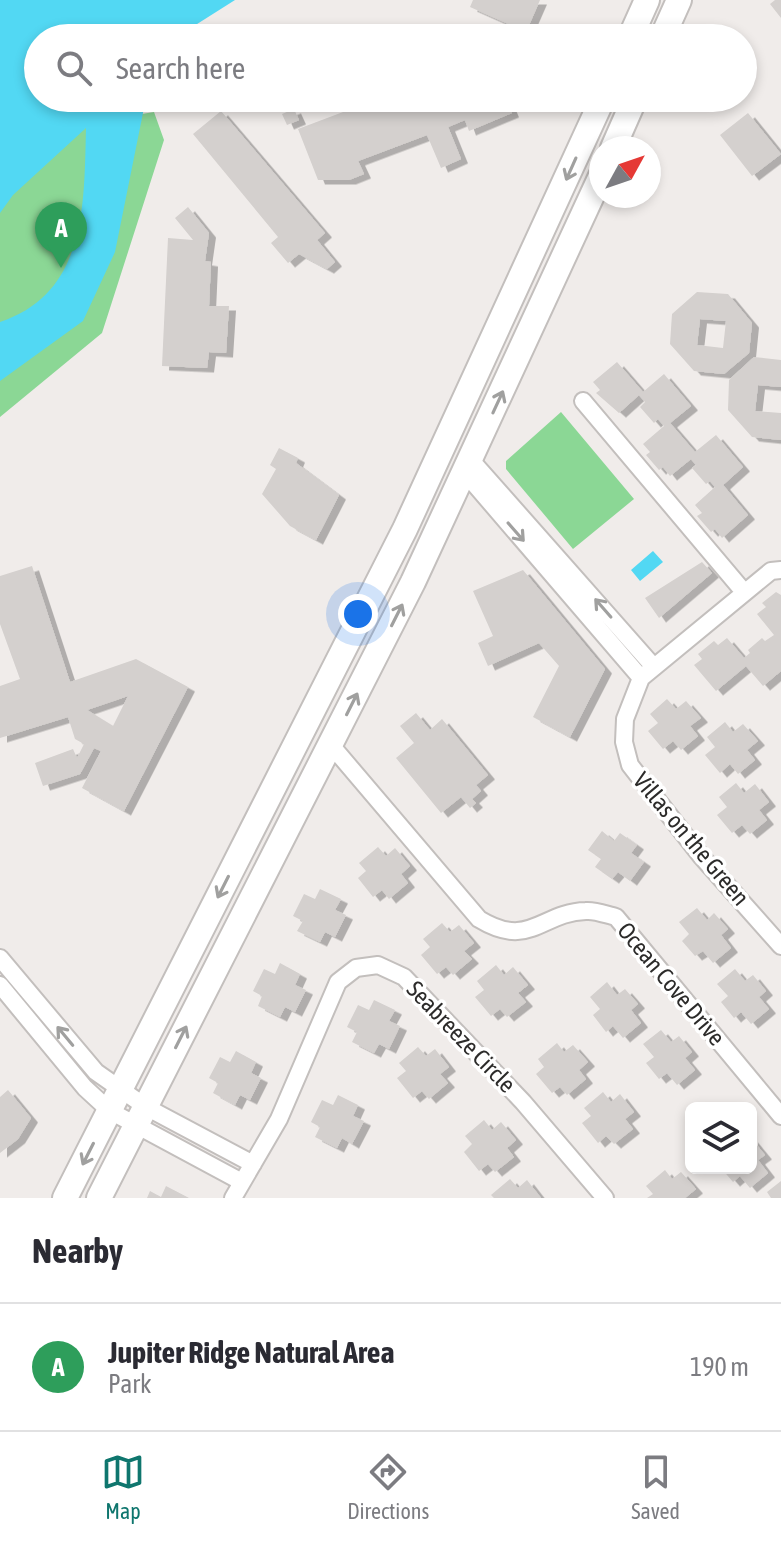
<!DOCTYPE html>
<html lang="en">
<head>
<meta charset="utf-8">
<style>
  body { margin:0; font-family:"Asap Condensed",sans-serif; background:#f7f7f7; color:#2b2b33 }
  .controls { position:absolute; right:24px; bottom:24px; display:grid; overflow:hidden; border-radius:12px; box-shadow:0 4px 12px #0003 }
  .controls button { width:72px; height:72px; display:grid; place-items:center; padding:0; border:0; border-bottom:2px solid #e1e1e2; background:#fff; color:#2b2b33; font:40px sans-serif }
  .compass { position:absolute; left:589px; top:136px; width:72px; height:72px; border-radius:50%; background:#fff; box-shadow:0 4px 12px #0003; rotate:50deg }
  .you { position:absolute; left:358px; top:614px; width:28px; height:28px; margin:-20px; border:6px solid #fff; border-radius:50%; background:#1a73e8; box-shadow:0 0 0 12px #1a73e833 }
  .badge { display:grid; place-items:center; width:52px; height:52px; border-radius:50%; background:#0f766e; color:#fff; font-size:26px; font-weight:700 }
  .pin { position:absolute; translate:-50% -66px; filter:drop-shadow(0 2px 4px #0008) }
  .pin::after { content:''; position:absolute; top:42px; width:28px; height:24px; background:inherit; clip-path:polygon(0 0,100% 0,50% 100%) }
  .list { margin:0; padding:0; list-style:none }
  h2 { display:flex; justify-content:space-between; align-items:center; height:104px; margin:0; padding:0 32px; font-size:34px }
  h2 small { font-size:26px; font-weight:400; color:#7c7c81 }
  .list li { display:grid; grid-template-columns:52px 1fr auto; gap:24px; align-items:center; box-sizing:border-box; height:128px; padding:0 32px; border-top:2px solid #e1e1e2 }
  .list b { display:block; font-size:30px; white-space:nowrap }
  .list p { margin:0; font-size:26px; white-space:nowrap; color:#7c7c81 }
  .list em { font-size:26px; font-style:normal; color:#7c7c81 }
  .icon { flex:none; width:44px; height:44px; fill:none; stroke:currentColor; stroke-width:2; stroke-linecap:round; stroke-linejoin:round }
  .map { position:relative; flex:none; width:781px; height:1198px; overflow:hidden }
  .search { position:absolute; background:#fff; box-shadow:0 4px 12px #0003; left:24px; right:24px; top:24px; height:88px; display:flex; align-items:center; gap:20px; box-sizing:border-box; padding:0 28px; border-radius:44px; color:#7c7c81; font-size:30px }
  .sheet { height:232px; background:#fff }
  nav { display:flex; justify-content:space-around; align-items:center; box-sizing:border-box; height:112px; border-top:2px solid #e1e1e2; background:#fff; font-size:22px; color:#7c7c81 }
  nav a { display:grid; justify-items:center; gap:4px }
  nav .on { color:#0f766e }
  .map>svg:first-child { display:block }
  .green { fill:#8bd795 }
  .water { fill:#52d8f3 }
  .building { fill:#d4d0ce; fill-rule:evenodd; filter:url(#shadow) }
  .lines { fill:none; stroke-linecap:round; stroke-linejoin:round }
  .minor-casing { stroke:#c3bfbd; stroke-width:20 }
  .primary-casing { stroke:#c3bfbd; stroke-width:28 }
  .minor { stroke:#fff; stroke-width:16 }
  .primary { stroke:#fff; stroke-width:24 }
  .oneway { stroke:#a0a09f }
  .labels { text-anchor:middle; stroke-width:7; stroke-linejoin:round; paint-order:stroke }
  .street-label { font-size:24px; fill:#2c2b2a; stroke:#fff }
</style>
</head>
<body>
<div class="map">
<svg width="781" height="1198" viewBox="0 0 781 1198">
  <defs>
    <filter id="shadow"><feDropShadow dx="7" dy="4.5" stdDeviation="0" flood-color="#0004"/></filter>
  </defs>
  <rect width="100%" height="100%" fill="#f0ecea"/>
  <!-- green -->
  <path class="green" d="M154 112 164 140 102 333 0 417V204L80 124Z
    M561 412 634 499 573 549 506 469V461Z"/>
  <!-- water -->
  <path class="water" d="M0 0H235L175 38H38V98H146L115 252 83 321 0 381V322C87 293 84 204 86 128L13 195 0 213Z
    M653 551 663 562 640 581 631 570Z"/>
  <!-- building -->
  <path class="building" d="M473 0H540L526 32 470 7Z
    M775 0H781V18L770 4Z
    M356 98H506L512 113 469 131 465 120 448 127 461 159 441 168 427 135 358 161 364 174 349 180H318L298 129 351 109Z
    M294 109 299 120 287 125 282 114Z
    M221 111 325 233 317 240 335 262 327 269 299 254 288 263 271 243 278 237 193 134Z
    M748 113 781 154 752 176 720 135Z
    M188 207 209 233 205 261 211 262 209 306H229L226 353 209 352 207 368 162 366 168 238 193 240 175 218Z
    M697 292 728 294 752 323 749 353 724 374 694 371 670 344 672 314ZM700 319 726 321 723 348 697 345Z
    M754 357 781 360V387L758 385 755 411 781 413V440L752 437 728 410 729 380Z
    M617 362 643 392 664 374 691 406 670 423 695 452 716 435 743 467 723 485 748 515 722 538 715 529 711 532 697 516 702 513 695 505 715 487 710 481 706 484 692 468 696 465 691 459 670 476 663 467 659 470 646 455 650 452 643 444 664 426 658 419 654 423 640 407 645 402 639 395 619 413 596 393 600 390 593 382Z
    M279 448 298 458 296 463 339 495 316 540 290 526 262 494 276 469 270 465Z
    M702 562 712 573 659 618 645 598Z
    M32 566 70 682 136 659 188 687 124 811 82 788 101 751 94 748 80 774 43 786 35 763 73 749 77 758 84 744 75 739 68 717 0 738V686L20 679 0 624V576ZM128 696 113 726 87 710Z
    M523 570 605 669 570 737 533 717 559 666 539 643 488 666 478 643 493 636 473 591Z
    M776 592 781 595V671L763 686 746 666 716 691 694 665 702 659 698 654 714 641 718 645 727 638 744 658 750 653 748 650 762 638 765 641 774 635 757 614 766 607 762 603Z
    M667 699 676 709 686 701 701 718 690 726 698 736 681 750 673 741 663 749 648 731 658 723 650 714Z
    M416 713 430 730 442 719 488 775 476 785 481 791 472 799 476 803 470 808 461 797 441 813 396 758 414 743 400 726Z
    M725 722 733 732 743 724 758 741 747 750 755 760 738 774 730 764 720 773 705 755 715 747 707 737Z
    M736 783 744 793 755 784 769 802 759 810 767 820 750 834 742 825 732 833 717 815 727 807 719 797Z
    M602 831 614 841 620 833 637 845 631 853 644 862 630 881 618 872 612 879 595 867 601 859 588 850Z
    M378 847 386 856 395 848 410 866 401 874 408 883 389 899 382 890 373 897 358 878 366 871 359 863Z
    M320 889 341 899 335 910 346 915 335 937 325 932 320 942 297 931 303 921 293 916 304 894 315 899Z
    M697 908 707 920 714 913 728 929 721 935 731 948 713 963 703 951 695 956 682 941 689 934 679 922Z
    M442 923 450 932 459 925 474 943 464 951 472 959 453 975 446 967 437 974 421 955 430 947 423 939Z
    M280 963 300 974 295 985 306 990 295 1012 285 1007 280 1017 258 1006 262 996 253 991 264 969 275 974Z
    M496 965 504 975 513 967 528 985 518 993 526 1002 507 1017 500 1009 491 1016 475 997 484 990 477 981Z
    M735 969 745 981 753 975 766 991 759 997 769 1009 751 1024 741 1012 734 1018 721 1002 728 996 717 984Z
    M607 982 617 995 625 989 638 1004 631 1010 641 1023 623 1038 613 1026 606 1032 593 1015 600 1009 590 997Z
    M374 1000 395 1010 389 1021 400 1026 389 1049 379 1044 374 1053 352 1042 357 1032 347 1027 358 1005 369 1010Z
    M661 1030 671 1042 679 1036 692 1052 685 1058 695 1070 677 1085 667 1073 659 1079 646 1063 654 1057 643 1044Z
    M557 1043 564 1052 573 1045 588 1062 579 1070 586 1079 567 1095 560 1087 552 1093 536 1074 544 1067 538 1059Z
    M418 1047 426 1056 435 1049 449 1067 440 1074 448 1083 429 1099 422 1091 413 1098 397 1078 406 1071 399 1063Z
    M236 1051 256 1062 251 1073 261 1078 250 1100 240 1095 235 1105 213 1093 218 1083 209 1078 220 1057 230 1062Z
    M8 1090 31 1118 18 1139 0 1153V1097Z
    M603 1092 611 1102 620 1094 634 1112 625 1119 633 1129 614 1144 606 1136 598 1143 582 1123 591 1116 584 1108Z
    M338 1095 358 1105 353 1116 364 1121 352 1144 342 1138 337 1148 315 1137 320 1127 311 1122 322 1100 333 1105Z
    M484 1120 492 1130 501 1122 516 1140 507 1148 514 1157 495 1172 488 1164 479 1171 464 1152 472 1144 465 1136Z
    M751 1138 765 1155 758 1160 768 1173 750 1188 740 1176 733 1182 721 1168H751Z
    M665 1170 672 1179 681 1172 696 1189 685 1198H647L653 1194 646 1186Z
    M510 1179 518 1188 527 1180 541 1198H494L491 1195Z
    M781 1181V1198H771L767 1192Z
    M166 1186 189 1198H147L150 1191 161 1197Z"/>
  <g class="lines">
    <!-- minor casing -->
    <g class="minor-casing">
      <path id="minor" d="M583 401 744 592
        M471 460 654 667
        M465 473 641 678
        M781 570 771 571 641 678 625 719 624 742 630 765 701 856 781 946
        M331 745 479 919C530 950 541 912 586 911 595 910 607 915 616 917L781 1116
        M0 958 96 1072 146 1107 253 1164
        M0 985 85 1088 110 1111 242 1182
        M233 1198 279 1119 338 982 356 968 378 965 404 977 523 1102 605 1198"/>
    </g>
    <!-- primary casing -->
    <g class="primary-casing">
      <path id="primary" d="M630 38 647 0
        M662 38 679 0
        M613 148 635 98
        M65 1198 405 529 603 98
        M99 1198 413 582 601 176"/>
    </g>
    <!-- minor -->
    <use href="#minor" class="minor"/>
    <!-- primary -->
    <use href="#primary" class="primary"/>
  </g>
  <!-- one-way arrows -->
  <defs><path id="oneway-shaft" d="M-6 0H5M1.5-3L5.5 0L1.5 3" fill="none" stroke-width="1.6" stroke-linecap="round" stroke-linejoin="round" transform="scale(2)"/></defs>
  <g class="oneway">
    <use href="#oneway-shaft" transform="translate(571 169) rotate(114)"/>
    <use href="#oneway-shaft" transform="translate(498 402) rotate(-65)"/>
    <use href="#oneway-shaft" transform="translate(516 532) rotate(49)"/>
    <use href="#oneway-shaft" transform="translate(603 608) rotate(-131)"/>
    <use href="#oneway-shaft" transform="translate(397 615) rotate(-63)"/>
    <use href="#oneway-shaft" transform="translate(352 704) rotate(-63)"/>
    <use href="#oneway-shaft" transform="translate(223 887) rotate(117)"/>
    <use href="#oneway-shaft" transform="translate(65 1036) rotate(-130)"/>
    <use href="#oneway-shaft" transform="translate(181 1037) rotate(-63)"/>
    <use href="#oneway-shaft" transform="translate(88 1154) rotate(117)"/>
  </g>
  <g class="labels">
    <!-- street labels -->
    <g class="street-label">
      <text transform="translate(691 839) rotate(50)" y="8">Villas on the Green</text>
      <text transform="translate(671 984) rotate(50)" y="8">Ocean Cove Drive</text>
      <text transform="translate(461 1037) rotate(46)" y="8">Seabreeze Circle</text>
    </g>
  </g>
</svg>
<div class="controls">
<button><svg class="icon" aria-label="layers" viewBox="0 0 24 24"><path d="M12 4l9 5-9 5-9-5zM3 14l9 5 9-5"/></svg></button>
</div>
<svg class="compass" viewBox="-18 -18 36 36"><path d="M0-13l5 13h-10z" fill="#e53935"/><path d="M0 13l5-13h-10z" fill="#7c7c81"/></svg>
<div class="you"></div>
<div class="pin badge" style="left:61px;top:268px;background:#2e9e5b">A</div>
<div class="search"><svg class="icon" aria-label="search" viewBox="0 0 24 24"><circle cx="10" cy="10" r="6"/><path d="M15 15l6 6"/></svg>Search here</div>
</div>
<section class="sheet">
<h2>Nearby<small></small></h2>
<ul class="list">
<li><span class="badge" style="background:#2e9e5b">A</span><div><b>Jupiter Ridge Natural Area</b><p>Park</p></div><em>190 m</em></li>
</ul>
</section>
<nav>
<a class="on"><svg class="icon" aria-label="map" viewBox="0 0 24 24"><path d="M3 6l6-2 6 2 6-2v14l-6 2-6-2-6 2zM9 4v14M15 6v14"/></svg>Map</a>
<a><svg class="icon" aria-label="directions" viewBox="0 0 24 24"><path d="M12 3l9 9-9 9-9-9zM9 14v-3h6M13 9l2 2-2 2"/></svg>Directions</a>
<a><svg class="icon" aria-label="saved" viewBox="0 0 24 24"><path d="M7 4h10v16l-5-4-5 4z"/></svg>Saved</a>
</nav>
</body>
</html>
